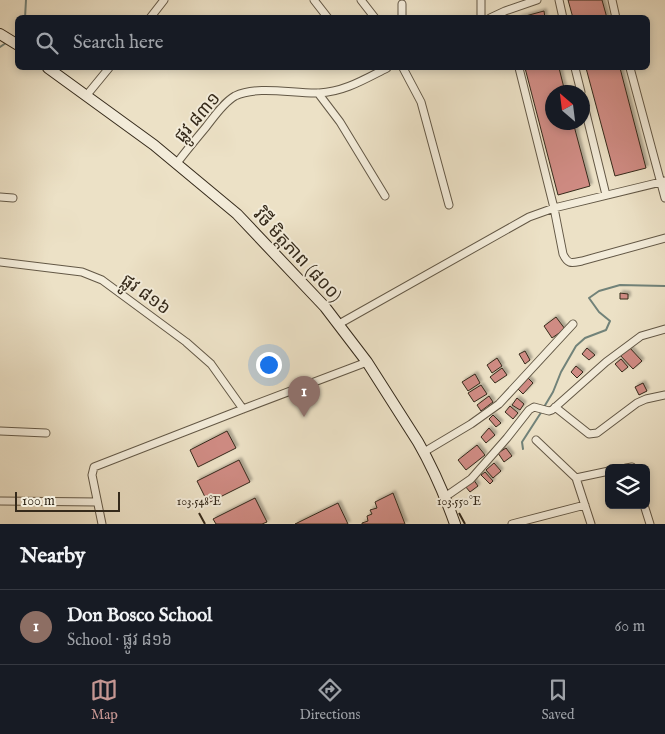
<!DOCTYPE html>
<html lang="en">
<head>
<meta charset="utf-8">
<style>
  body { margin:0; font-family:"IM FELL English","Noto Sans Khmer",serif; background:#20242c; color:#f1f3f6 }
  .controls { position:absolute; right:15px; bottom:15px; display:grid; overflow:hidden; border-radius:8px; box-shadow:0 2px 8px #0003 }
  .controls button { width:45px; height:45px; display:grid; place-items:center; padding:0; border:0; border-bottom:1px solid #363941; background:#171b24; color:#f1f3f6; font:25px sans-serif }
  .compass { position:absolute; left:545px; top:85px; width:45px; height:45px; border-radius:50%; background:#171b24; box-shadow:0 2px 8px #0003; rotate:332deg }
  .scale { position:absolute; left:15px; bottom:12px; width:105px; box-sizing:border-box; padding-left:5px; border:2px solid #352a1b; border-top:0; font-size:14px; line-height:18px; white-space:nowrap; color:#352a1b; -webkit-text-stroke:4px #f3ecda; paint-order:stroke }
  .you { position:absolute; left:268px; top:364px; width:18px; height:18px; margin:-12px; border:4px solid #fff; border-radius:50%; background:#1a73e8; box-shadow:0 0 0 8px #1a73e833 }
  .badge { display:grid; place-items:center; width:32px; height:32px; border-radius:50%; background:#c59692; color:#fff; font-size:16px; font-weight:700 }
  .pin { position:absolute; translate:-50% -41px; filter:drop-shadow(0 1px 2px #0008) }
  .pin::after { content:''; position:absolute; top:26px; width:18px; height:15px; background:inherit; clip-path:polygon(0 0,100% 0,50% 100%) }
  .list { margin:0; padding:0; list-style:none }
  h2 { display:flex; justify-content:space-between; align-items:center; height:65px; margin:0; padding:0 20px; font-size:21px }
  h2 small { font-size:16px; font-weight:400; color:#9ea1a6 }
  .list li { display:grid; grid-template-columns:32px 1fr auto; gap:15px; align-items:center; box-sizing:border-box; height:75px; padding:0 20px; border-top:1px solid #363941 }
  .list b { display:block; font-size:19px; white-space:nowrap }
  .list p { margin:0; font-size:16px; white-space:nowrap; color:#9ea1a6 }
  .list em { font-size:16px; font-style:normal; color:#9ea1a6 }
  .icon { flex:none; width:28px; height:28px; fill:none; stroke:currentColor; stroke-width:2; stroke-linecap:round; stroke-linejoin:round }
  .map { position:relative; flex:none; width:665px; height:524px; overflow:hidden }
  .search { position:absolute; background:#171b24; box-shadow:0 2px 8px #0003; left:15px; right:15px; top:15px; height:55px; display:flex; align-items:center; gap:12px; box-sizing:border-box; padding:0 18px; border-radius:8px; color:#9ea1a6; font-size:19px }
  .sheet { height:140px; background:#171b24 }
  nav { display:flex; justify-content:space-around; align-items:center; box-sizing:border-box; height:70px; border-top:1px solid #363941; background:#171b24; font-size:14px; color:#9ea1a6 }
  nav a { display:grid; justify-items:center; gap:2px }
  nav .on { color:#c59692 }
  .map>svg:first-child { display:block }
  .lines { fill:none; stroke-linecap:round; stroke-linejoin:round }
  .stream { stroke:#718279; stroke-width:2 }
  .building { fill:#cf8b83; stroke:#352a1b; filter:url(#shadow) }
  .street-casing { stroke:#635846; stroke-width:9 }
  .secondary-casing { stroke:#352a1b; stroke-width:12 }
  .street { stroke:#f3ecda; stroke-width:7 }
  .secondary { stroke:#f3ecda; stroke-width:10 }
  .ticks { fill:none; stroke:#352a1b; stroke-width:2 }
  .labels { text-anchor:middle; stroke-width:4; stroke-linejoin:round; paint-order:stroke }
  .street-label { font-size:18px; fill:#352a1b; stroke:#f3ecda }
  .ticks-label { font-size:12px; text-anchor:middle; fill:#352a1b; stroke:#f3ecda; stroke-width:4; stroke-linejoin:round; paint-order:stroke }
</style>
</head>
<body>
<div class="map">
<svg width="665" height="524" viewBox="0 0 665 524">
  <defs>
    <filter id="shadow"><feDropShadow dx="2.5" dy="-2.5" stdDeviation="1" flood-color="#0004"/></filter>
  </defs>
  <rect width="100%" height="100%" fill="#ece1c6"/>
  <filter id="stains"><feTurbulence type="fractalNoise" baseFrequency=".004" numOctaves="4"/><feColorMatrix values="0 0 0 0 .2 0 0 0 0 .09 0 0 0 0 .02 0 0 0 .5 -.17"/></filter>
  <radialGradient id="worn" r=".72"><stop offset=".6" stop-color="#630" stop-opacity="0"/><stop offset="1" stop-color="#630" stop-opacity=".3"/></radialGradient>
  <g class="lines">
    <!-- stream -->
    <path class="stream" d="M25 18 26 0
      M0 47 6 43
      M544 407 553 392 561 372 576 346 585 338 606 330 610 321 599 312 589 298 599 291 620 285 665 286
      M523 449 522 442 542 411"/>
  </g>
  <!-- building -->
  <path class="building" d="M568 0H602L607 18H573Z
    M544 11 545 18H518Z
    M525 68H559L565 92H552V122H573L590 186 558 195Z
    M586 68H620L646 168 615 176Z
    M620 293 628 294V299H620Z
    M556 317 565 329 552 338 544 326Z
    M629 347 642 361 633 369 620 355Z
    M587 348 595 355 589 360 582 354Z
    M525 351 530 360 525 364 519 354Z
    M497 358 502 366 492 373 487 365Z
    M621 359 628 367 622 372 615 364Z
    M576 366 583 372 577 378 571 372Z
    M502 368 507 375 495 383 490 377Z
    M475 374 480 383 468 391 462 382Z
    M528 378 533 383 523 394 518 389Z
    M643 383 647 391 639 395 635 387Z
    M481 385 487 394 474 402 468 393Z
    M489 396 493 402 481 411 477 405Z
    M517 398 524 404 520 410 512 405Z
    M510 406 518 413 513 419 505 412Z
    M493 415 501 423 496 427 489 419Z
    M489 428 495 435 486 443 481 437Z
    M227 431 236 448 198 467 190 450Z
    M477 445 485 455 466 470 458 460Z
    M506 448 512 456 504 462 498 453Z
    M239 460 250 482 208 503 197 481Z
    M494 463 501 471 493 478 486 470Z
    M485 472 493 481 490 484 481 475Z
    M473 479 478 486 470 492 465 486Z
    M393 493 405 524H362V523L368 521 367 516 372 514 370 510 377 508 375 502Z
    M255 498 267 522 262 524H216L213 519Z
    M338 503 348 524H295Z"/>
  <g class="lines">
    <!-- street casing -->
    <g class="street-casing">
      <path id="street" d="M314 0 328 18
        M361 0 375 18
        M559 0 563 18
        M612 0 616 18
        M402 4V18
        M150 18 164 0
        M481 18V0
        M490 18 505 11 537 0
        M403 68 421 102 449 205
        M519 68 554 208 563 254C568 265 572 263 582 261L665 238
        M575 68 581 92
        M630 68 665 198
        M318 93 340 122 385 196
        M86 96 109 68
        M582 97 606 195
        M177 163C186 151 196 139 206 127 214 117 223 103 235 96 258 85 294 94 319 93 344 92 365 79 387 68
        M0 197 13 198
        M0 262 82 272 102 280 186 342 211 364 243 409
        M339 324 529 217 554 208 665 181
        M555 407 589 434 597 433 637 403 646 399 665 395
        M0 431 46 433
        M536 440 576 478 591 524
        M424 452 471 424 499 404 573 324
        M626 468 632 467V468
        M576 478 609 471
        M445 497 471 479 507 438 529 410 534 407 549 411 552 410 606 362 641 336 665 329
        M0 501 97 502
        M644 505 650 524
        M102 524 92 475 94 467 243 409 367 362
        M512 524 585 505"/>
    </g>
    <!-- secondary casing -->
    <g class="secondary-casing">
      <path id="secondary" d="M0 34 18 45
        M48 68 154 145 237 214 325 307 367 362 418 442C433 468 445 496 455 524"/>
    </g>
    <!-- street -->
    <use href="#street" class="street"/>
    <!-- secondary -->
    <use href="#secondary" class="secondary"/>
  </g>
  <!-- ticks -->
  <path class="ticks" d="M199 513 205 524M459 513 465 524"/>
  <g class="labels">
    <!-- street labels -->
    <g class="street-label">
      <text transform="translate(197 117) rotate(-49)" y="6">ផ្លូវ ៨៣១</text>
      <text transform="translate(298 255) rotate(47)" y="6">វិថី មិត្តភាព (៨០០)</text>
      <text transform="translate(146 294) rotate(36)" y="6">ផ្លូវ ៨១៦</text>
    </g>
  </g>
  <g class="ticks-label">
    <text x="199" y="505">103.548°E</text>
    <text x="459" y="505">103.550°E</text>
  </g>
  <rect width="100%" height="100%" filter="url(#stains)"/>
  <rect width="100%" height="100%" fill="url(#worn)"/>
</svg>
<div class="controls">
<button><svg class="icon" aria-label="layers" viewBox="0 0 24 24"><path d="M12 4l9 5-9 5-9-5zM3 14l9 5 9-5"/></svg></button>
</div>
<svg class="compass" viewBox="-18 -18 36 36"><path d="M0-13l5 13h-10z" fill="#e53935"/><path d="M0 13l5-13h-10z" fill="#9ea1a6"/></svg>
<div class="scale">100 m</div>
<div class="you"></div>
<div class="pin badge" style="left:304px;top:417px;background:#8d6e63">1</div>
<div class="search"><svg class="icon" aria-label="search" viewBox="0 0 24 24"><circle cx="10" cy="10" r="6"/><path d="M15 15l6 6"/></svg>Search here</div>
</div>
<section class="sheet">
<h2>Nearby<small></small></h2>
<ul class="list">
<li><span class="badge" style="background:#8d6e63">1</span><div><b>Don Bosco School</b><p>School · ផ្លូវ ៨១៦</p></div><em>60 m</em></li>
</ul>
</section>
<nav>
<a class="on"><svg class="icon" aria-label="map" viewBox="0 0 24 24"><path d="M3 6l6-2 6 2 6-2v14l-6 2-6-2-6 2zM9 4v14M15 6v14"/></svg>Map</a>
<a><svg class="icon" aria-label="directions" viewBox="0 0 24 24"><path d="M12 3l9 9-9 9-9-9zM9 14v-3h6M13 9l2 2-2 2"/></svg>Directions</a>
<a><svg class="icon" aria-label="saved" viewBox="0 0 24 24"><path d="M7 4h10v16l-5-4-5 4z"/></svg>Saved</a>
</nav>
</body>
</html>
